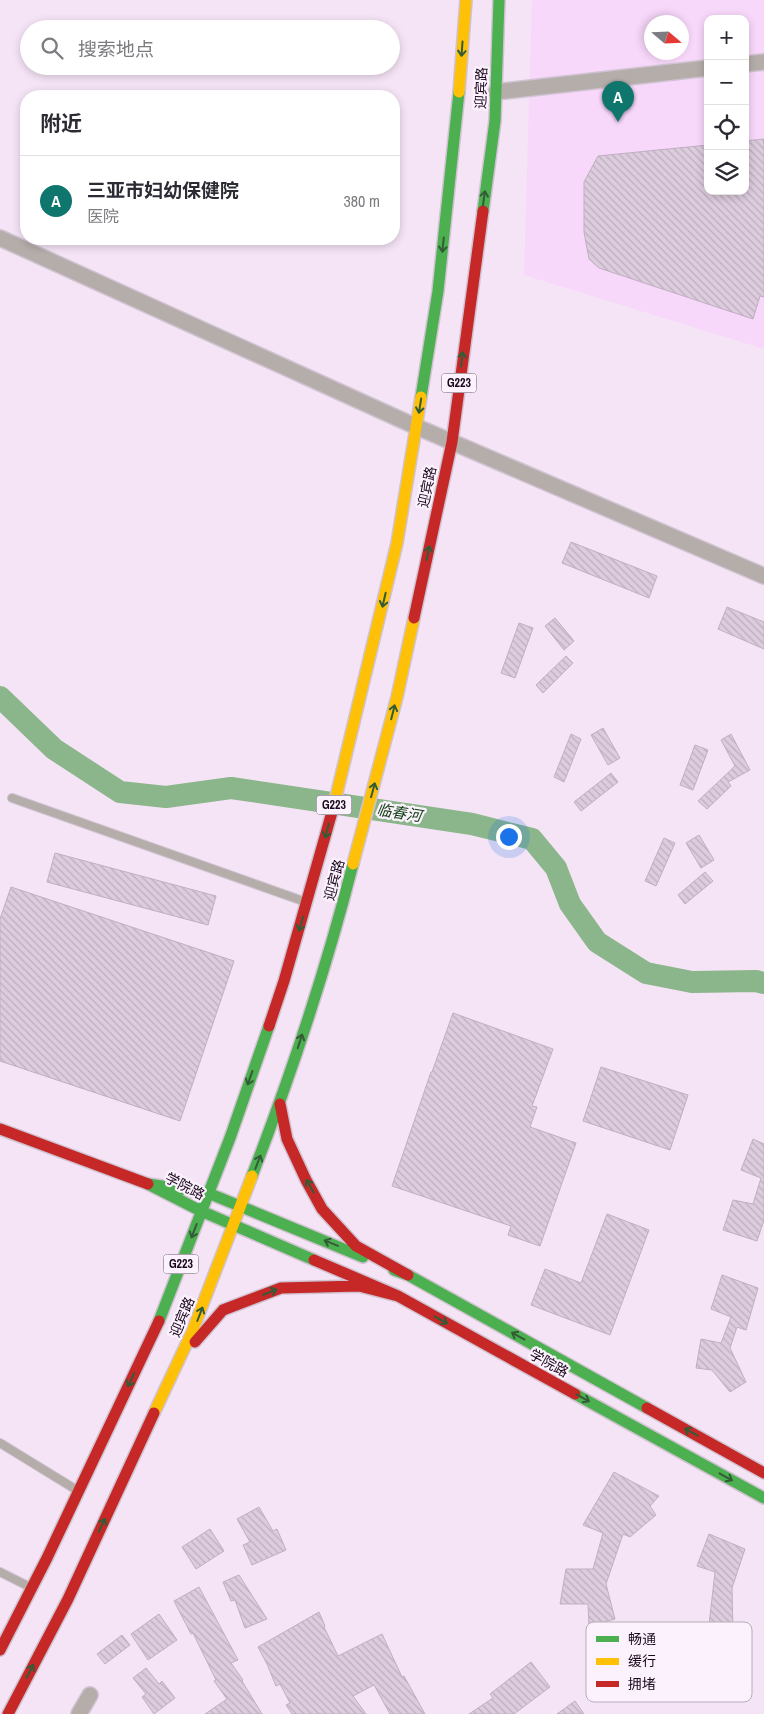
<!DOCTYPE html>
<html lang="zh">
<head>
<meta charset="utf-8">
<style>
  body { margin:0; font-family:"Archivo Narrow","Noto Sans SC",sans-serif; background:#f7f7f7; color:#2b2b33 }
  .controls { position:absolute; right:15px; top:15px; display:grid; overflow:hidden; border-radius:10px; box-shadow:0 2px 8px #0003 }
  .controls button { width:45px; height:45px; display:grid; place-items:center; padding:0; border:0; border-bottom:1px solid #e1e1e2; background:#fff; color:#2b2b33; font:25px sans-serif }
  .compass { position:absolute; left:644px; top:15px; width:45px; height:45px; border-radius:50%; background:#fff; box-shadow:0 2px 8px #0003; rotate:109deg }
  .you { position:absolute; left:508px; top:836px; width:18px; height:18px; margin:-12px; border:4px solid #fff; border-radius:50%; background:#1a73e8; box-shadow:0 0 0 8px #1a73e833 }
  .badge { display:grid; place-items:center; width:32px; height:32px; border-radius:50%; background:#0f766e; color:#fff; font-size:16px; font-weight:700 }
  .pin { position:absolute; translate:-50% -41px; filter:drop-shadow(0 1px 2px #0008) }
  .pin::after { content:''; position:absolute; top:26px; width:18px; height:15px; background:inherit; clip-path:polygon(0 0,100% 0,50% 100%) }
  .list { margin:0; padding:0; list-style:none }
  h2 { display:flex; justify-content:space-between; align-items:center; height:65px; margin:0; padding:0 20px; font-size:21px }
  h2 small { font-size:16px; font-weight:400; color:#7c7c81 }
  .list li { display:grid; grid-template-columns:32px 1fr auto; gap:15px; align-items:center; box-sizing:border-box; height:90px; padding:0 20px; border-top:1px solid #e1e1e2 }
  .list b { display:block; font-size:19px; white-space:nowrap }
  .list p { margin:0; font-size:16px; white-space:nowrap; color:#7c7c81 }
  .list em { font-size:16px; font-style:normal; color:#7c7c81 }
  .icon { flex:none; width:28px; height:28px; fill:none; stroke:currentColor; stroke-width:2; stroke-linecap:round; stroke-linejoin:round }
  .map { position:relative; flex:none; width:764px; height:1714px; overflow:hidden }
  .search { position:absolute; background:#fff; box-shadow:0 2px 8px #0003; left:20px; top:20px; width:380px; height:55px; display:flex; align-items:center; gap:12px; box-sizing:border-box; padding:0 18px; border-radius:28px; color:#7c7c81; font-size:19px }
  .panel { position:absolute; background:#fff; box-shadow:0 2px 8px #0003; left:20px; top:90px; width:380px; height:155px; border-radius:20px }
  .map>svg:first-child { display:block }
  .built { fill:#f7d7fa; fill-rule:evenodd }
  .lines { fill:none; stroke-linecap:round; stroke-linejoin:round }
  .river { stroke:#8bb58a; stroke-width:22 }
  .building { fill:url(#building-back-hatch); stroke:#bfafc0 }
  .lane-casing { stroke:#d0c3d1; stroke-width:10 }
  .street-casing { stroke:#d0c3d1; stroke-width:18 }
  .fast-casing { stroke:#d0c3d1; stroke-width:14 }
  .slow-casing { stroke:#d0c3d1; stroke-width:14 }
  .jam-casing { stroke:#d0c3d1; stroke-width:14 }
  .lane { stroke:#b4adaa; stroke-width:8 }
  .street { stroke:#b4adaa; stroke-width:15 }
  .fast { stroke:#4caf50; stroke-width:11 }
  .slow { stroke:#ffc107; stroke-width:11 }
  .jam { stroke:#c62828; stroke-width:11 }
  .oneway { stroke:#335c36 }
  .labels { text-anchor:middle; stroke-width:4.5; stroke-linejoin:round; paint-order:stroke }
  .shield { fill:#fcf2fd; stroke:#5e4f60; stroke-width:1 }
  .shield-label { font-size:12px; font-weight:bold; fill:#1a091c }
  .street-label { font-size:14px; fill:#1a091c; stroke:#fcf2fd }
  .water-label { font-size:15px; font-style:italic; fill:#0f3f11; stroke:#fcf2fd }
  .key { fill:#fcf2fd; stroke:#b8acba; stroke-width:1 }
  .key-label { font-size:14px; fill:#1a091c }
</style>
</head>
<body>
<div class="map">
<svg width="764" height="1714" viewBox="0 0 764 1714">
  <defs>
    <pattern id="building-back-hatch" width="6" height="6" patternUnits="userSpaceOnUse" patternTransform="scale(1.25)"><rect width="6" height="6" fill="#ddccde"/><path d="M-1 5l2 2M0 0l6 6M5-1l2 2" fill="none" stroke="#bdaebe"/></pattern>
  </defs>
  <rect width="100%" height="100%" fill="#f5e4f6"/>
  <!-- built -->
  <path class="built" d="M532 0H764V349L524 275ZM708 19H745V191H708ZM652 22H682V52H652Z"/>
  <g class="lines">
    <!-- river -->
    <path class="river" d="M0 697 54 749 120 792 166 797 231 788 472 824 532 839 556 868 570 904 597 942 646 973 692 982 756 981 764 983"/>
  </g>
  <!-- building -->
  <path class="building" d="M764 139V297L760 296 753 319 599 268 589 259 584 232V182L598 156 708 145V191H745V141Z
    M571 542 657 576 649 598 562 563Z
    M727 607 764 622V649L718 629Z
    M555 618 574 641 564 650 545 626Z
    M519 623 533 628 515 678 501 673Z
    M566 656 573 663 543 693 536 685Z
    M603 728 620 758 608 765 591 735Z
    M571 734 581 739 564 782 554 777Z
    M731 734 750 770 728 782 731 786 707 809 698 801 735 766 721 740Z
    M695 745 708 750 693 790 680 785Z
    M611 773 618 782 581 811 574 802Z
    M699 835 714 860 701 868 686 843Z
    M664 838 675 843 656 886 645 881Z
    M55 853 216 896 208 925 47 882Z
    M705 872 713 881 685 904 678 895Z
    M11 887 234 961 180 1121 0 1061V919Z
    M453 1013 553 1049 532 1106 537 1107 530 1127 576 1143 540 1246 508 1235 511 1226 392 1186 431 1072H432Z
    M601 1067 688 1095 670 1150 583 1121Z
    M753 1139 764 1144V1220L757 1241 723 1230 733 1200 753 1204 761 1178 741 1170Z
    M607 1214 649 1230 610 1335 531 1305 545 1269 581 1283Z
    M722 1275 758 1288 746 1330 737 1327 730 1348 746 1382 730 1392 712 1370 696 1368 701 1339 721 1343 731 1317 711 1309Z
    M614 1472 659 1496 650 1506 656 1515 630 1537 623 1534 606 1584 615 1619 589 1626 588 1604H560L566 1569H593L603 1533 583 1525Z
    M259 1507 273 1531 277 1529 286 1550 252 1565 243 1545 250 1542 237 1519Z
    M210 1529 224 1551 196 1569 182 1547Z
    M709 1534 745 1549 732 1588 733 1634 752 1668 729 1687 719 1673 695 1682 684 1635 709 1625 715 1572 697 1566Z
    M239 1575 267 1619 245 1628 235 1600 231 1601 223 1582Z
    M199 1587 238 1660 231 1663 243 1680 242 1681 262 1714H205L227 1699 214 1681 216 1680 193 1633 191 1634 174 1601Z
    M319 1612 325 1626 324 1627 338 1656 382 1634 402 1677 404 1676 425 1714H390L374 1685 353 1696 366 1714H292L286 1705 290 1703 280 1684 276 1686 267 1664 258 1647Z
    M159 1614 177 1640 148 1660 131 1634Z
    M122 1635 130 1645 105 1664 97 1654Z
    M531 1662 550 1687 514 1714H469L493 1698 490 1694Z
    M146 1668 159 1684 162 1681 175 1698 154 1714 142 1697 146 1694 133 1678Z
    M575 1701 584 1714H557Z"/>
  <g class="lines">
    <!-- lane casing -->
    <g class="lane-casing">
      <path id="lane" d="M12 798 303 901
        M0 1443 75 1489
        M0 1572 28 1586"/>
    </g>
    <!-- street casing -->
    <g class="street-casing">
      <path id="street" d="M745 64 764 62
        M496 92 708 68
        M0 238 417 427 764 576
        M79 1714 90 1695"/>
    </g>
    <!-- fast casing -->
    <g class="fast-casing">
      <path id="fast" d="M483 211 495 121 499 0
        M421 397 438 291 459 92
        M252 1176C291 1075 326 970 353 864
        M314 1260 201 1211 148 1184 208 1193 363 1257
        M394 1270 408 1275 647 1408
        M159 1321 230 1138 269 1026
        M575 1394 764 1498"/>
    </g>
    <!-- slow casing -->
    <g class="slow-casing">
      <path id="slow" d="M459 92 466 0
        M334 805 397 543 421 397
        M353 864 397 697 414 618
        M154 1413 192 1332 252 1176"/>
    </g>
    <!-- jam casing -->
    <g class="jam-casing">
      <path id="jam" d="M414 618 452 442 483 211
        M269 1026 284 981 334 805
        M280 1104 287 1139 306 1180 322 1209 356 1246 408 1275
        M0 1129 148 1184
        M314 1260 398 1296 575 1394
        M195 1342 223 1310 281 1288 359 1286 398 1296
        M647 1408 764 1473
        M0 1650 47 1558 159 1321
        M8 1714 68 1599 154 1413"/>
    </g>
    <!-- lane -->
    <use href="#lane" class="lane"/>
    <!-- street -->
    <use href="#street" class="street"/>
    <!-- fast -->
    <use href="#fast" class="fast"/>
    <!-- slow -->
    <use href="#slow" class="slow"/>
    <!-- jam -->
    <use href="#jam" class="jam"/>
  </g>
  <!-- one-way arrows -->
  <defs><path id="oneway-shaft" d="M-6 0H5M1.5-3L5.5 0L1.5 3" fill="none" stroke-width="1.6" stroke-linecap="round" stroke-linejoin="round" transform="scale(1.25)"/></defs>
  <g class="oneway">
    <use href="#oneway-shaft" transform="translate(462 49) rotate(94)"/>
    <use href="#oneway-shaft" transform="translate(484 198) rotate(-82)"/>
    <use href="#oneway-shaft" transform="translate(443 245) rotate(96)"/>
    <use href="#oneway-shaft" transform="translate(462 359) rotate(-83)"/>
    <use href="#oneway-shaft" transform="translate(420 406) rotate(99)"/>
    <use href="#oneway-shaft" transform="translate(428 553) rotate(-78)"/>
    <use href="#oneway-shaft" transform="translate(384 600) rotate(103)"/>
    <use href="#oneway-shaft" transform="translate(393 712) rotate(-76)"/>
    <use href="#oneway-shaft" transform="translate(373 790) rotate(-75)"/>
    <use href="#oneway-shaft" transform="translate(327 831) rotate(105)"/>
    <use href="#oneway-shaft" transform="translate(301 924) rotate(107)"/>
    <use href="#oneway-shaft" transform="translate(300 1041) rotate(-72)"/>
    <use href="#oneway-shaft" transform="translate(250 1078) rotate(109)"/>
    <use href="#oneway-shaft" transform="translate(258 1162) rotate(-69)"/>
    <use href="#oneway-shaft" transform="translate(310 1186) rotate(-119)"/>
    <use href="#oneway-shaft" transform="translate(194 1231) rotate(111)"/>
    <use href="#oneway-shaft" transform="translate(331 1243) rotate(-158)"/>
    <use href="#oneway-shaft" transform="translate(270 1292) rotate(-22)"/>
    <use href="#oneway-shaft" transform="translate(200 1314) rotate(-69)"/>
    <use href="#oneway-shaft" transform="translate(441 1320) rotate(29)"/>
    <use href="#oneway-shaft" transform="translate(518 1336) rotate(-151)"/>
    <use href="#oneway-shaft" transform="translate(131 1380) rotate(115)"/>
    <use href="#oneway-shaft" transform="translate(583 1398) rotate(29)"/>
    <use href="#oneway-shaft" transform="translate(691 1432) rotate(-151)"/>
    <use href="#oneway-shaft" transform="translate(726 1477) rotate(29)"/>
    <use href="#oneway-shaft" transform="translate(102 1525) rotate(-65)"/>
    <use href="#oneway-shaft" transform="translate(30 1671) rotate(-63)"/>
  </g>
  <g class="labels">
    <!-- shield labels -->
    <g class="shield">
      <rect x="441.5" y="373.5" width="35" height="19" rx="4"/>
      <rect x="316.5" y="795.5" width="35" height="19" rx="4"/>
      <rect x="163.5" y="1254.5" width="35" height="19" rx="4"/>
    </g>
    <g class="shield-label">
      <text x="459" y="387">G223</text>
      <text x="334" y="809">G223</text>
      <text x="181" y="1268">G223</text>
    </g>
    <!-- street labels -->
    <g class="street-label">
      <text transform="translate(481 88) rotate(-88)" y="5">迎宾路</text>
      <text transform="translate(427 487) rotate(-78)" y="5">迎宾路</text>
      <text transform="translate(334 880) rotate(-75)" y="5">迎宾路</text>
      <text transform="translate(185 1186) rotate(27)" y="5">学院路</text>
      <text transform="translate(182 1317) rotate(-67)" y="5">迎宾路</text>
      <text transform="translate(549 1363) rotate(29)" y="5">学院路</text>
    </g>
    <!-- water labels -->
    <g class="water-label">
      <text transform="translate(399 813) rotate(9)" y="5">临春河</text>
    </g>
  </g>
  <!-- legend -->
  <rect x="586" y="1622" width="166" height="80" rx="8" class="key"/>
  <rect x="596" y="1636" width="23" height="6" fill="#4caf50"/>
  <rect x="596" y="1658" width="23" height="7" fill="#ffc107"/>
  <rect x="596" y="1681" width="23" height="6" fill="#c62828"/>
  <g class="key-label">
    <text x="628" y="1644">畅通</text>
    <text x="628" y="1666">缓行</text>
    <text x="628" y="1689">拥堵</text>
  </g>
</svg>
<div class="controls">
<button>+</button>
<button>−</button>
<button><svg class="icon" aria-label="locate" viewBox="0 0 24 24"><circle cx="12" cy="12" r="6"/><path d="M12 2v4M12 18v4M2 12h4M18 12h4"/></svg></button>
<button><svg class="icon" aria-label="layers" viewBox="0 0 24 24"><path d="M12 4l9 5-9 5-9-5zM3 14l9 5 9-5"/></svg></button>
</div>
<svg class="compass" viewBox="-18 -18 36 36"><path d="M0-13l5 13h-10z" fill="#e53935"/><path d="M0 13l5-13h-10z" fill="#7c7c81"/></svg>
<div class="you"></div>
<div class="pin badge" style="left:618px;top:122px">A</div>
<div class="search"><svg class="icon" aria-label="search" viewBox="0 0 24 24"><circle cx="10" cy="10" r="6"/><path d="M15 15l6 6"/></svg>搜索地点</div>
<section class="panel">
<h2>附近<small></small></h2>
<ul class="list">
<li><span class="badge">A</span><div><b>三亚市妇幼保健院</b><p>医院</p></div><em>380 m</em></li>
</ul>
</section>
</div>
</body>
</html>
